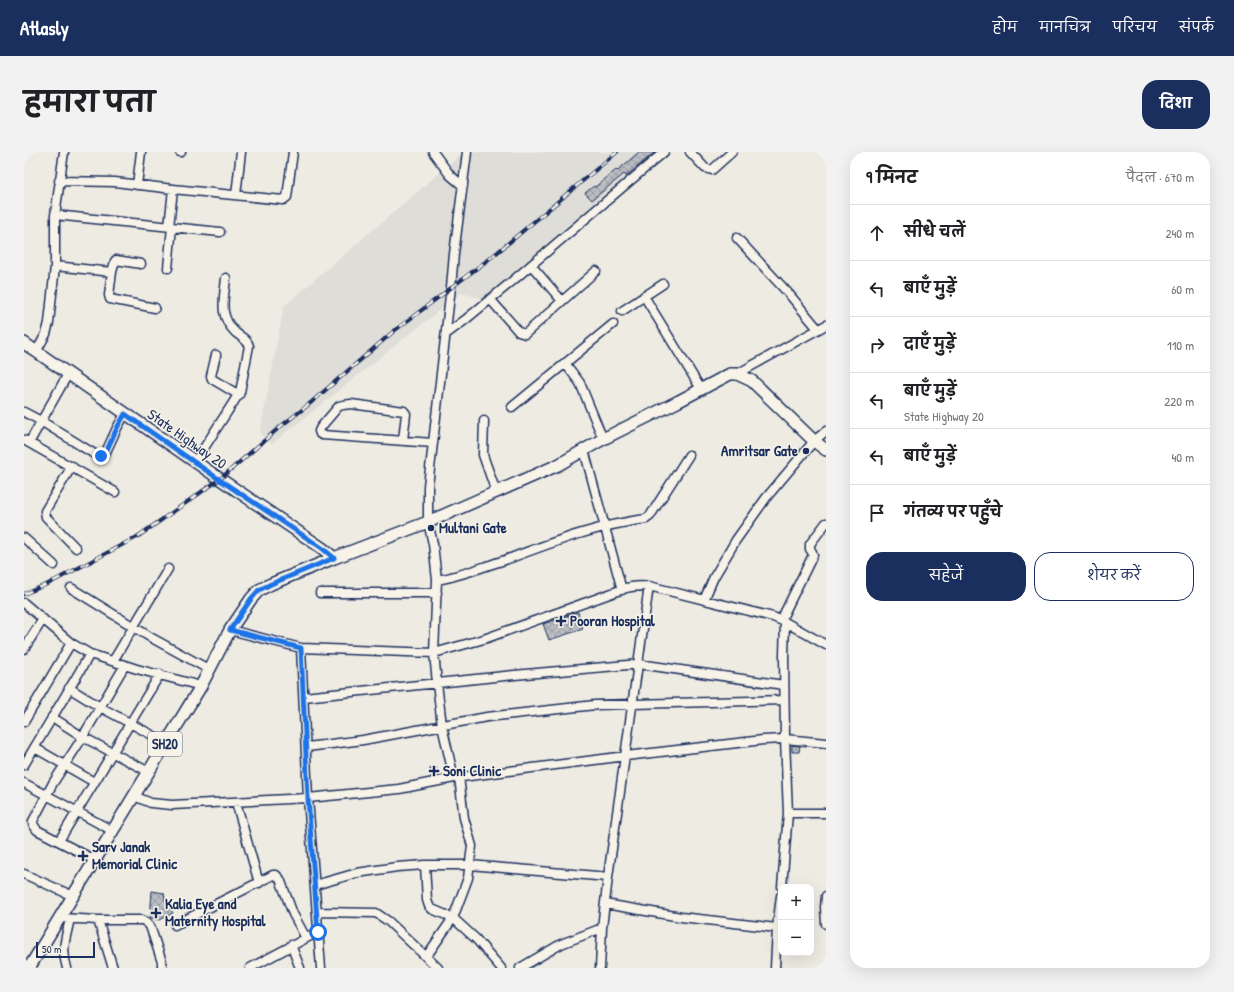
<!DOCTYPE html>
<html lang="hi">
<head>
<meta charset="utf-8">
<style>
  body { margin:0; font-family:"Patrick Hand","Playpen Sans Deva",sans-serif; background:#f2f2f2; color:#202124 }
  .controls { position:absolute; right:12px; bottom:12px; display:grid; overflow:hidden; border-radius:8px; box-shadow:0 4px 16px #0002 }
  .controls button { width:36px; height:36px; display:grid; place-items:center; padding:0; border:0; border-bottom:1px solid #e0e0e0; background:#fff; color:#202124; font:20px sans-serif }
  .scale { position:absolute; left:12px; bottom:10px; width:59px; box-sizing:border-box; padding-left:4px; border:2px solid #1b2f5e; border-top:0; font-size:11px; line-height:14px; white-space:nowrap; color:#1b2f5e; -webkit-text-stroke:3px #f7f3e8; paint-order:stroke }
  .stop { position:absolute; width:12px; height:12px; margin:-9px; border:3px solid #1a73e8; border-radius:50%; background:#fff }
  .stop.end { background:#1a73e8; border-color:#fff; box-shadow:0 1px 4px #0008 }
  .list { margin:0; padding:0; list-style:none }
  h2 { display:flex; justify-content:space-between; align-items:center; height:52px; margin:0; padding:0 16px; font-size:17px }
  h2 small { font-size:13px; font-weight:400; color:#757577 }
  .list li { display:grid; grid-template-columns:26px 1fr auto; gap:12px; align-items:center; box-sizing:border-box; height:56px; padding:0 16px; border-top:1px solid #e0e0e0 }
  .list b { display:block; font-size:15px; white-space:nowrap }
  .list p { margin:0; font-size:13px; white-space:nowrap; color:#757577 }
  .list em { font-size:13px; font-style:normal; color:#757577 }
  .actions { display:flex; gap:8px; padding:12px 16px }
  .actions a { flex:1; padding:9px 0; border:1px solid #1b2f5e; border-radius:16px; text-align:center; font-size:14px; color:#1b2f5e }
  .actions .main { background:#1b2f5e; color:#fff }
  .icon { flex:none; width:22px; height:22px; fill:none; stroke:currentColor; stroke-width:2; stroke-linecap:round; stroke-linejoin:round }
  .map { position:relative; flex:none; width:802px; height:816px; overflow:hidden; border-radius:16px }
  header { display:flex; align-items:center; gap:24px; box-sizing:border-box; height:56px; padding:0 20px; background:#1b2f5e; color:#fff }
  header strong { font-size:19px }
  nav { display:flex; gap:22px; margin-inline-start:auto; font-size:14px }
  .intro { display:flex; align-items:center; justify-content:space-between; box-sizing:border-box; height:96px; padding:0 24px }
  h1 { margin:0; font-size:28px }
  .button { padding:10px 18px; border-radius:16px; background:#1b2f5e; color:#fff; font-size:14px; font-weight:700 }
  main { display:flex; gap:24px; padding:0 24px }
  aside { flex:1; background:#fff; border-radius:16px; box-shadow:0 4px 16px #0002 }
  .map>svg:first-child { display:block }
  .built { fill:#deddd8 }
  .building { fill:url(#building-cross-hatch); stroke:#1b2f5e }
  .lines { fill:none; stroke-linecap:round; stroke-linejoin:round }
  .minor-casing { stroke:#1b2f5e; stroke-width:11 }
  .major-casing { stroke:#1b2f5e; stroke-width:14 }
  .minor { stroke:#f7f3e8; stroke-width:8 }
  .major { stroke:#f7f3e8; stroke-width:11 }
  .rail-casing { stroke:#1b2f5e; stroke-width:4 }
  .rail { stroke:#f7f3e8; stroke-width:2.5; stroke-dasharray:8; stroke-linecap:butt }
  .route { stroke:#1a73e8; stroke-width:5 }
  .poi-dot { fill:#1b2f5e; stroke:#f7f3e8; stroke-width:1.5 }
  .labels { text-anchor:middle; stroke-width:3; stroke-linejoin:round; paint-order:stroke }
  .shield { fill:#f7f3e8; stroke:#5d6a87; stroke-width:1 }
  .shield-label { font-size:14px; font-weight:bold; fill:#1b2f5e }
  .street-label { font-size:15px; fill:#1b2f5e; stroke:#f7f3e8 }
  .poi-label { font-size:15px; font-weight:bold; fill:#1b2f5e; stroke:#f7f3e8; text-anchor:start }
</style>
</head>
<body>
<header>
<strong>Atlasly</strong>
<nav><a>होम</a><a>मानचित्र</a><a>परिचय</a><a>संपर्क</a></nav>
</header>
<div class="intro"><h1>हमारा पता</h1><a class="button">दिशा</a></div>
<main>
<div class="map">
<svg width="802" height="816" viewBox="0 0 802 816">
  <defs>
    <pattern id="building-cross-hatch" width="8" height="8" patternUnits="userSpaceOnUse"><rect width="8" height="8" fill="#babdc2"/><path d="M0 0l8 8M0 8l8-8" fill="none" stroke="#969aa1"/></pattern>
  </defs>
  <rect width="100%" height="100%" fill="#eeebe2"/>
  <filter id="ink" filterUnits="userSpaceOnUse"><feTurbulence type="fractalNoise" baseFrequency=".025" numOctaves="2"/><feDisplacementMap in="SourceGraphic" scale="8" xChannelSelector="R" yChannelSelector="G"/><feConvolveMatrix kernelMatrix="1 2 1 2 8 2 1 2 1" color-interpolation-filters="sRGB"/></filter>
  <g filter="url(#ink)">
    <!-- built -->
    <path class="built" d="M440 0H641L465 148 437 141 248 292 236 281 260 154Z"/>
    <!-- building -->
    <path class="building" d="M615 0H631L602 24 600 22 568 48 561 41 570 34 571 35 592 18 593 19Z
      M554 460 559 477 525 488 519 472Z
      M130 590 133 592 129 600 125 597Z
      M768 593 776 594 775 600H768Z
      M412 615 413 623 407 624 406 616Z
      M128 739 140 741 141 747 149 761 136 768 126 766Z"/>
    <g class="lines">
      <!-- minor casing -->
      <g class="minor-casing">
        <path id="minor" d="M156 0H157
          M409 0 426 23 439 34
          M666 0 681 16 688 18 708 0
          M35 29 91 30 149 37 259 48 263 45 269 0
          M113 33 117 0
          M212 43 217 0
          M31 63 196 80
          M145 75 149 37
          M713 86 765 142 794 177
          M507 113 538 149
          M31 114 88 120 91 109 92 108 117 112
          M144 116 148 75
          M88 120 85 143 86 147 131 156
          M620 144 677 237
          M466 147 495 180 501 182 572 119
          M598 159 639 132
          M422 182 441 168 486 131 640 0
          M12 200 22 182 25 171 31 114V63L40 0
          M192 203 187 224 188 227 215 243
          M541 211 556 231 579 287
          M713 222 802 173
          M488 255 589 172
          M0 260 17 269 72 303 77 304 81 302 93 276 101 262
          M460 269 459 303 472 340
          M0 288 91 340
          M379 288 382 262 380 259 327 252 319 253 315 254 297 275 295 279 296 282 298 283 409 291
          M5 291 44 222
          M560 298 598 438
          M171 310 216 240 225 194C224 188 217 185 212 181 194 164 200 148 202 126
          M48 314 21 359 22 365 52 396
          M0 386 30 413
          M413 428C437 424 458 415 481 408 527 391 573 373 622 367L626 364 665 303
          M47 436 126 485 186 518
          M296 441H413
          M680 448 690 425 712 388 742 346 790 289 802 279
          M0 451 47 491 66 502 113 517 177 534
          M757 468 789 403 788 400 786 397V392L802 371
          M206 478 277 496 410 501 460 487 602 436C610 434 617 434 625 434L749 465 761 470 802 493
          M277 496 284 646 297 816
          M0 497 19 467
          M89 509 144 417
          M45 536 76 555 143 591
          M280 545 490 523 615 512 760 533
          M28 565 59 585 125 620
          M0 570 47 491
          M283 595 339 588 463 565 571 553 760 548
          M11 596 70 630
          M0 613 66 502
          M430 626 418 574 413 531 410 501 413 428 409 392 404 370V334L427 135 430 102 443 0
          M0 631 89 679
          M110 644 127 651 148 653 284 646 375 637 430 626 602 604 739 588 761 587 802 591
          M212 650 235 731
          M764 661H802
          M35 689 136 522
          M71 708 13 678 9 672V669L29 631 55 591 101 513
          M401 713 403 748 405 754 408 757 429 766 452 787 477 816
          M0 722 49 744
          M291 733 333 721 373 715 401 713H446L584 725
          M758 735 764 661 761 587 760 503 761 470
          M802 744 801 755 802 772
          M581 752 657 765 753 776
          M293 760 352 761 364 769 414 816
          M36 766 74 768H118L122 770 126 774 138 810V816
          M74 768 89 816
          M151 773 249 723H252L256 727 269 762 282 786
          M267 793 276 816
          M402 805 429 766 444 726 448 694 440 666 435 625
          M43 816C37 797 42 785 46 767
          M226 816 294 780
          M496 816 537 792 578 776
          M576 816 578 776 584 725 625 434
          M751 816 753 776 757 744"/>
      </g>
      <!-- major casing -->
      <g class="major-casing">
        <path id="major" d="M0 191 196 327 298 396 310 406
          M5 816 177 534 206 478 227 447 235 438 247 432 310 406 404 370 534 313 579 287 655 249 706 222H713L728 229 790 289 802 298"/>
      </g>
      <!-- minor -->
      <use href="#minor" class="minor"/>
      <!-- major -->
      <use href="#major" class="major"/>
      <!-- rail casing -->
      <g class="rail-casing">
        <path id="rail" d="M0 442 24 432 113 385 196 327 257 274 283 254 370 179 469 104 593 0"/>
      </g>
      <!-- rail -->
      <use href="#rail" class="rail"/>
    </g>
  </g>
  <g class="lines" filter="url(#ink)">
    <!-- route -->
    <path class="route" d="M77 304 81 302 93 276 101 262 196 328 298 396 310 406 247 432 235 438 227 447 206 478 277 496 284 646 294 780"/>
  </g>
  <!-- markers -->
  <g class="poi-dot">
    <circle cx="782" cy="299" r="4"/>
    <circle cx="407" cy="376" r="4"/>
    <path d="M535 463h4v4h4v4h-4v4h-4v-4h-4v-4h4z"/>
    <path d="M408 613h4v4h4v4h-4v4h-4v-4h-4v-4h4z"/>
    <path d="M57 698h4v4h4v4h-4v4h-4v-4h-4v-4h4z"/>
    <path d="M130 755h4v4h4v4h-4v4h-4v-4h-4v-4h4z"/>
  </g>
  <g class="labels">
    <!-- shield labels -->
    <rect class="shield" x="124" y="580" width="34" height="24" rx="3"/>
    <g class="shield-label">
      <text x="141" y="597">SH20</text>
    </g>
    <!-- street labels -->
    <g class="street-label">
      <text transform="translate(163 287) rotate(35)" y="5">State Highway 20</text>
    </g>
    <!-- poi labels -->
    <g class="poi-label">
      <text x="774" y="304" text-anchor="end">Amritsar Gate</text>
      <text x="415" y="381">Multani Gate</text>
      <text x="546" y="474">Pooran Hospital</text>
      <text x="419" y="624">Soni Clinic</text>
      <text x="68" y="700">Sarv Janak<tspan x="68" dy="17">Memorial Clinic</tspan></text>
      <text x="141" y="757">Kalia Eye and<tspan x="141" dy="17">Maternity Hospital</tspan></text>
    </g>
  </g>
</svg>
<div class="controls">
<button>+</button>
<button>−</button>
</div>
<div class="scale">50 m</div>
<div class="stop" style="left:294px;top:780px"></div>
<div class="stop end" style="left:77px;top:304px"></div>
</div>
<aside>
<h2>9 मिनट<small>पैदल · 670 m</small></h2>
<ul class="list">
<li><svg class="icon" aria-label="ahead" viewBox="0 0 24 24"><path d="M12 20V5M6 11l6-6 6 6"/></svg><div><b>सीधे चलें</b></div><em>240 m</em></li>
<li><svg class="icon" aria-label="left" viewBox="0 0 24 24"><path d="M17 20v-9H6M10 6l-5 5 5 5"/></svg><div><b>बाएँ मुड़ें</b></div><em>60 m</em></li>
<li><svg class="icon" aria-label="right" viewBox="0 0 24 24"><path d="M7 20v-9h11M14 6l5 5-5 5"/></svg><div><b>दाएँ मुड़ें</b></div><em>110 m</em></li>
<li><svg class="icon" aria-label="left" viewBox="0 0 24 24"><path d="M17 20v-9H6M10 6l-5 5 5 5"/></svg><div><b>बाएँ मुड़ें</b><p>State Highway 20</p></div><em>220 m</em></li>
<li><svg class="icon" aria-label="left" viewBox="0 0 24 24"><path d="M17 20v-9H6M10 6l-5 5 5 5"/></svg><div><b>बाएँ मुड़ें</b></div><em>40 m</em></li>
<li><svg class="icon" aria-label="arrive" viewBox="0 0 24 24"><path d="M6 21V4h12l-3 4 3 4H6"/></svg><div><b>गंतव्य पर पहुँचे</b></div></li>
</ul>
<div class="actions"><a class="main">सहेजें</a><a>शेयर करें</a></div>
</aside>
</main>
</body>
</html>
